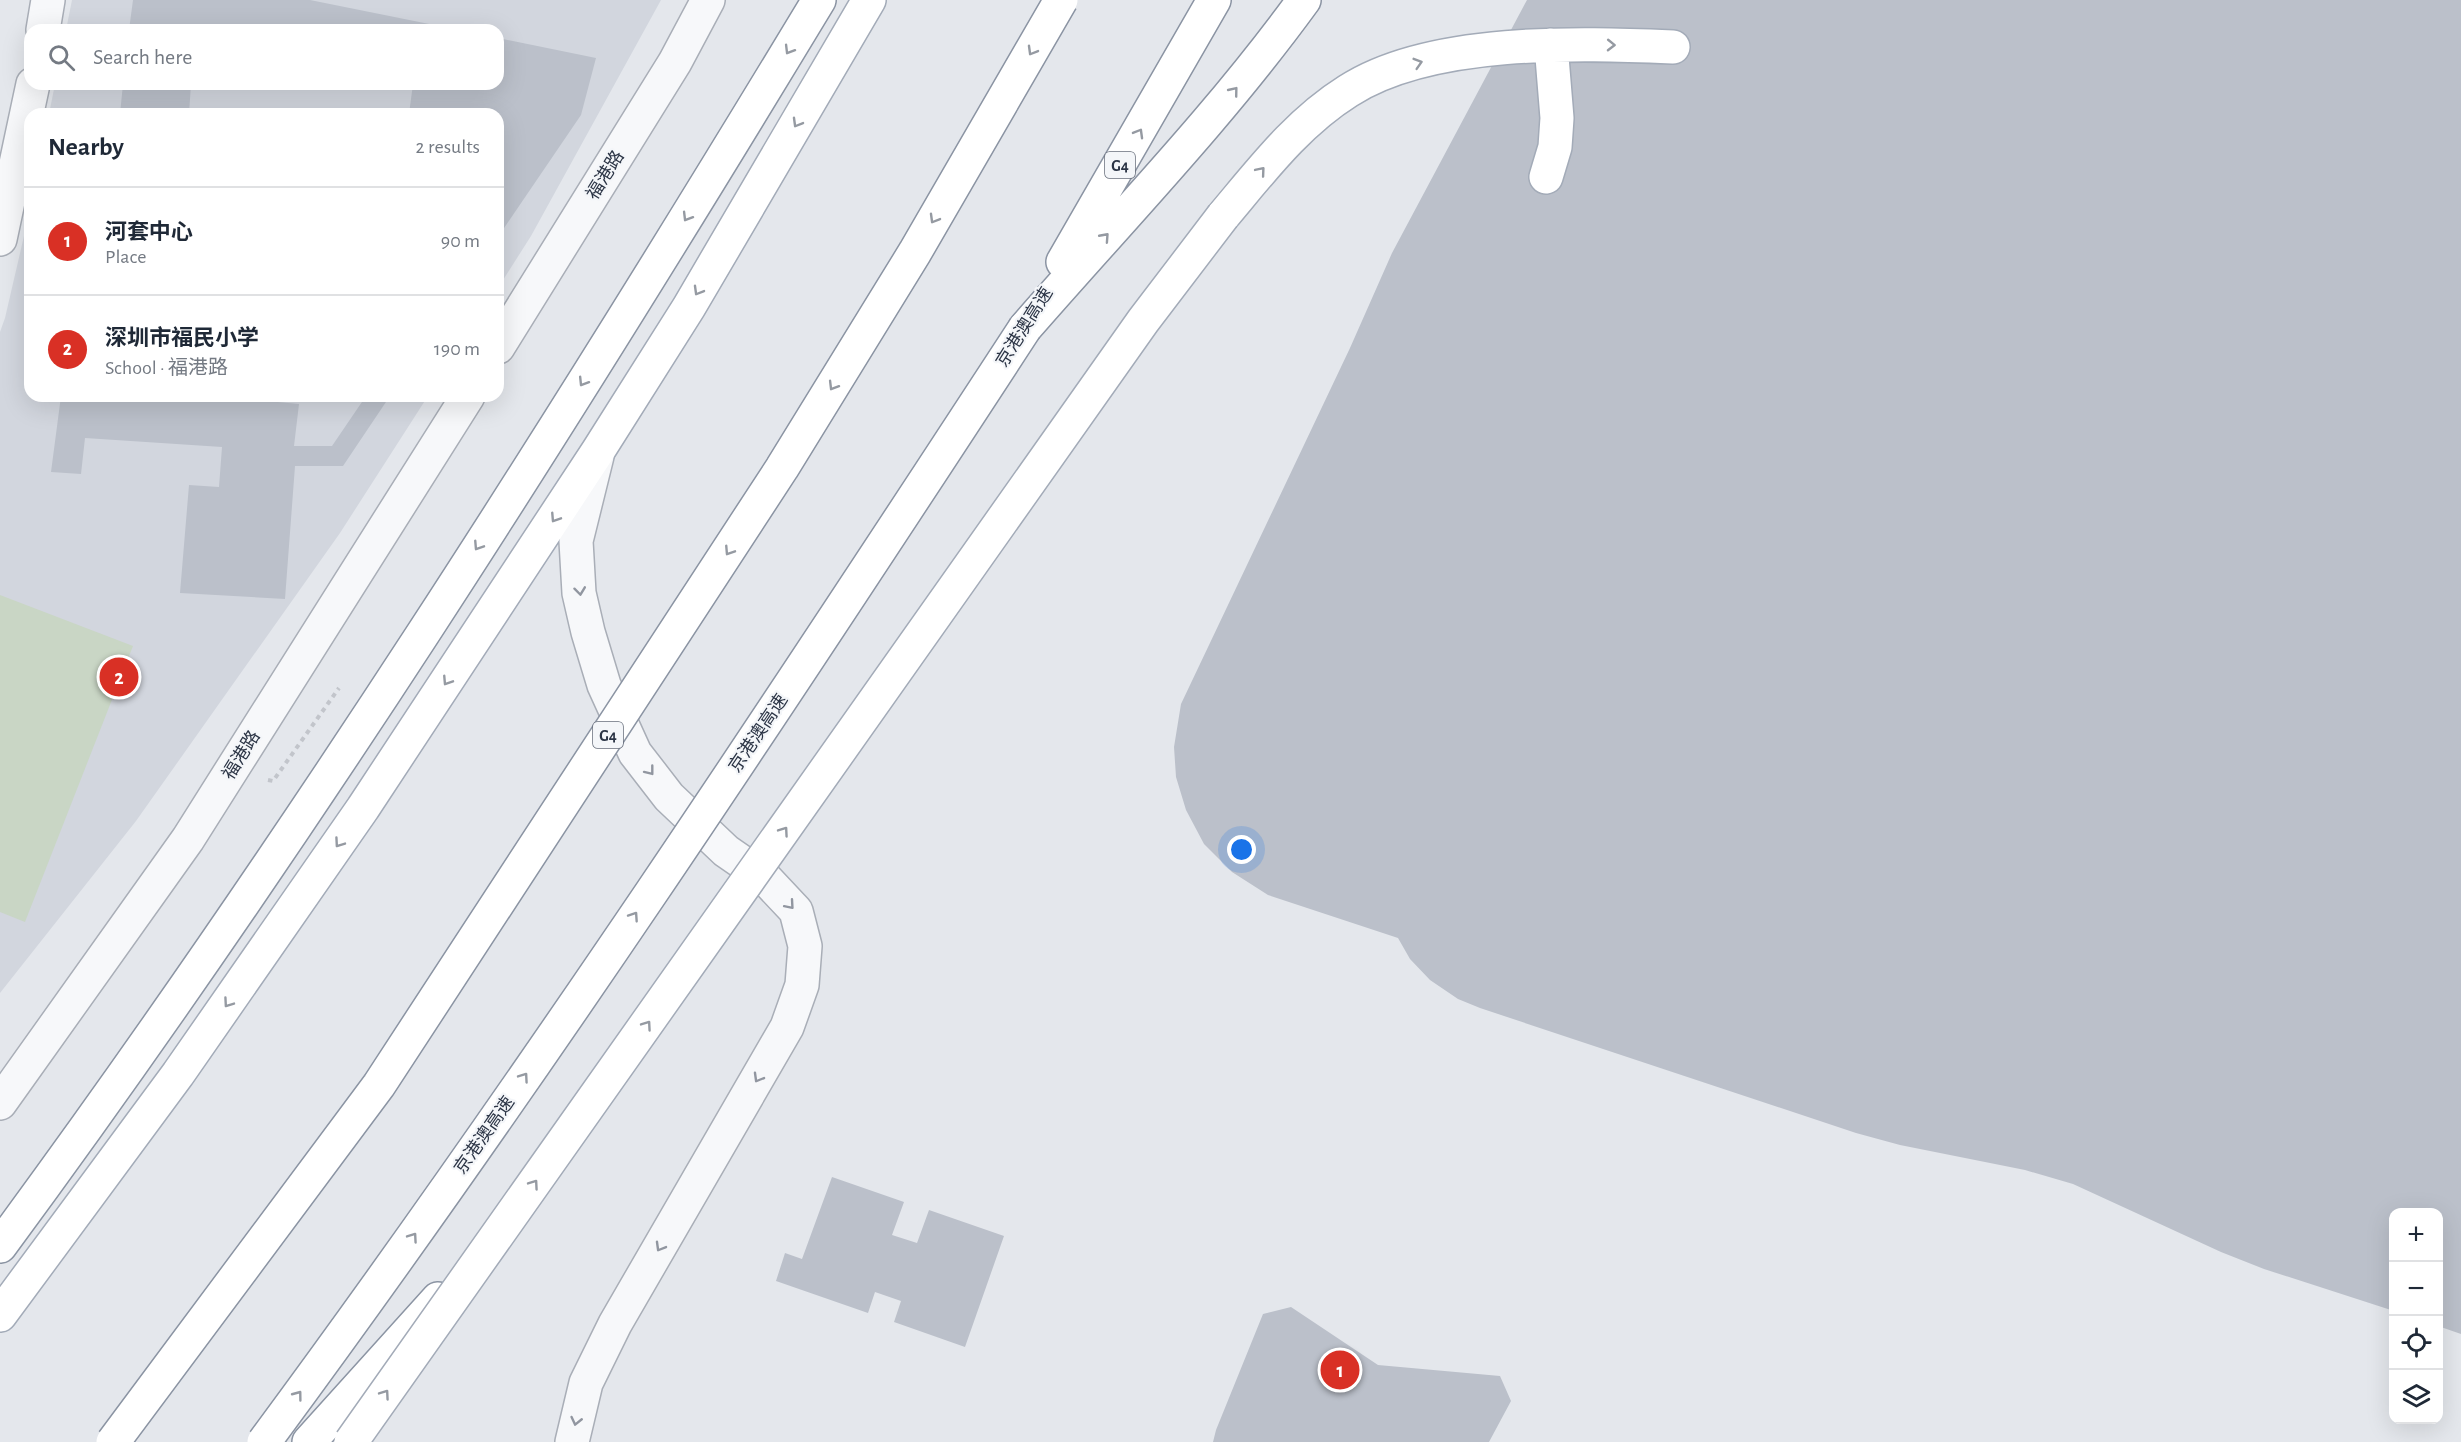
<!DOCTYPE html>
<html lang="en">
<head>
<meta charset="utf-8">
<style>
  body { margin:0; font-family:"Alegreya Sans","Noto Sans SC",sans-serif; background:#f6f6f7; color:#1f2937 }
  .controls { position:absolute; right:18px; bottom:18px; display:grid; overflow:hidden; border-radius:12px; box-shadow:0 6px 24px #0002 }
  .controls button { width:54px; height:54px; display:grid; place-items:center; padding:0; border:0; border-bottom:2px solid #e0e1e3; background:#fff; color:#1f2937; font:30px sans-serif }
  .you { position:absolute; left:1242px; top:850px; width:21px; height:21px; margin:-15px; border:4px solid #fff; border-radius:50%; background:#1a73e8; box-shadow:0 0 0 9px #1a73e833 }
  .badge { display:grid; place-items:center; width:39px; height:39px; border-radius:50%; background:#d93025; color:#fff; font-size:20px; font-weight:700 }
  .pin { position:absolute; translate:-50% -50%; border:3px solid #fff; box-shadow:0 2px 6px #0006 }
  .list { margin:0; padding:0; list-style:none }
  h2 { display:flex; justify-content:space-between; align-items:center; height:78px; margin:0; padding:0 24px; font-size:26px }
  h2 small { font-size:20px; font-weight:400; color:#747a83 }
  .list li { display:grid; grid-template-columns:39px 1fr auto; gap:18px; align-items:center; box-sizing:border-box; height:108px; padding:0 24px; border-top:2px solid #e0e1e3 }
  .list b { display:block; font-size:22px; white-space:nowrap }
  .list p { margin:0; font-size:20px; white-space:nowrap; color:#747a83 }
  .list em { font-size:20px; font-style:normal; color:#747a83 }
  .icon { flex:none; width:33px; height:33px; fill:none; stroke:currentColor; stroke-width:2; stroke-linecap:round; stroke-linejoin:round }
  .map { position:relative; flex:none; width:2461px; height:1442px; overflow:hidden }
  .search { position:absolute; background:#fff; box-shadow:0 6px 24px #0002; left:24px; top:24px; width:480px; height:66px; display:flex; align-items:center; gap:15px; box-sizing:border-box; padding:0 21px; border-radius:18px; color:#747a83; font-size:22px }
  .panel { position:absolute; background:#fff; box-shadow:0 6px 24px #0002; left:24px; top:108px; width:480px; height:294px; border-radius:18px }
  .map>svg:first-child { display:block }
  .built { fill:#d2d6de }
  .green { fill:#c9d6c5 }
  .building { fill:#bbc0ca }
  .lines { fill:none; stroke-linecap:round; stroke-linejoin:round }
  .minor-casing { stroke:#a9aeb7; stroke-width:36 }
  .major-casing { stroke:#a3abb8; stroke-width:36 }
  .highway-casing { stroke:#8b94a3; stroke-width:36 }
  .path { stroke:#c2c5cb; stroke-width:4; stroke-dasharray:4.5 4.5; stroke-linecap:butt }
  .minor { stroke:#f7f8fa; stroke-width:33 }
  .major { stroke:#fff; stroke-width:33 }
  .highway { stroke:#fff; stroke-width:33 }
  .major-bridge-casing { stroke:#a3abb8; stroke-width:36; stroke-linecap:butt }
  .highway-bridge-casing { stroke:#8b94a3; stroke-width:36; stroke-linecap:butt }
  .major-bridge { stroke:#fff; stroke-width:33 }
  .highway-bridge { stroke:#fff; stroke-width:33 }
  .oneway { stroke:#959aa2 }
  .oneway2 { stroke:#9196a0 }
  .labels { text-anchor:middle; stroke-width:4.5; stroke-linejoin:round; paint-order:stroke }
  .shield { fill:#f4f6f9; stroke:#676e7b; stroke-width:1.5 }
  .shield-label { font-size:16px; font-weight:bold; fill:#2b3445 }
  .street-label { font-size:18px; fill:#2b3445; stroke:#f4f6f9 }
</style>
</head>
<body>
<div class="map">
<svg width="2461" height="1442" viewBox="0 0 2461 1442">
  <rect width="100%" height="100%" fill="#e4e7ec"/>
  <!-- built -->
  <path class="built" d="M72 0H661L531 236 498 288V114H49L55 84H498V30H66Z
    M30 210V396H428L340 533 136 821 0 993V332L5 318Z"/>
  <!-- green -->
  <path class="green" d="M0 595 133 646 25 922 0 912Z"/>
  <!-- building -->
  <path class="building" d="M133 0H310L454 29 129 30Z
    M1527 0H2461V1334L2438 1326V1212H2394V1311L2264 1269 2221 1252 2073 1184 2025 1170 1900 1145 1856 1133 1480 1008 1458 999 1430 980 1410 959 1398 938 1268 895 1232 872 1204 844 1186 810 1176 777 1174 747 1181 704 1350 348 1392 253Z
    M498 38 596 58 581 115 498 237V114H409L413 84H498Z
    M123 84H191L189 114H120Z
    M61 396H216L299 404 294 446H332L366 396H390L343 466H295L285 599 180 593 189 485 219 487 222 447 85 438 81 474 51 472Z
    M832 1177 904 1202 892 1235 917 1243 929 1210 1004 1236 965 1347 894 1322 901 1301 875 1292 868 1313 776 1281 785 1253 802 1259Z
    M1291 1307 1378 1365 1500 1376 1511 1401 1489 1442H1213L1216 1430 1263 1314Z"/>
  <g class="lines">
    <!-- minor casing -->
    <g class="minor-casing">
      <path id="minor" d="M43 30 48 0
        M0 239 33 84
        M498 347 675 62 708 0
        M0 1103 188 839 468 396
        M572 1442 586 1383 615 1324 787 1027 802 985 805 946 796 911 765 878 726 851 669 797 635 753 604 685 588 632 579 593 576 541 597 456"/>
    </g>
    <!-- major casing -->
    <g class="major-casing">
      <path id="major" d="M1546 177 1555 147 1557 118 1551 45
        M1223 216C1261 171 1297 123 1348 91 1430 38 1579 43 1673 47
        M0 1315 178 1074 363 808 598 451 689 307 869 0"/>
    </g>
    <!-- highway casing -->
    <g class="highway-casing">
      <path id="highway" d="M1063 262 1214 0
        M1025 328C1119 220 1219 117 1304 0
        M0 1246C295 846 562 425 819 0
        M309 1442 438 1299"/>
    </g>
    <!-- path -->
    <path class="path" d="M268 780 273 781 339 688"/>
    <!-- minor -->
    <use href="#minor" class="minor"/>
    <!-- major -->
    <use href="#major" class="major"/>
    <!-- highway -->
    <use href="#highway" class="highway"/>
    <!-- major-bridge casing -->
    <g class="major-bridge-casing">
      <path id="major-bridge" d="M351 1442 1143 321 1223 216"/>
    </g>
    <!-- highway-bridge casing -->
    <g class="highway-bridge-casing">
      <path id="highway-bridge" d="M113 1442 379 1085 782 468 915 252 1061 0
        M264 1442C531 1081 779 705 1025 328"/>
    </g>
    <!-- major-bridge -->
    <use href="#major-bridge" class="major-bridge"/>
    <!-- highway-bridge -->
    <use href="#highway-bridge" class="highway-bridge"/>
  </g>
  <!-- one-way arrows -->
  <defs><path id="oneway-chevron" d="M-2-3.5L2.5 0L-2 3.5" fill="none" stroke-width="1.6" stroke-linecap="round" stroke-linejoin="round" transform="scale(1.5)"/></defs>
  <g class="oneway">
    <use href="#oneway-chevron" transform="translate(1611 45) rotate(1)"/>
    <use href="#oneway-chevron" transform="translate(789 50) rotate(121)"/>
    <use href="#oneway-chevron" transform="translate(1032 51) rotate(120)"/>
    <use href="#oneway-chevron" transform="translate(1418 63) rotate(-17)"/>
    <use href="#oneway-chevron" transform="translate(1234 91) rotate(-51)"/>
    <use href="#oneway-chevron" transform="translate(797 123) rotate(120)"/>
    <use href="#oneway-chevron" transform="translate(1139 133) rotate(-60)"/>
    <use href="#oneway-chevron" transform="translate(1261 171) rotate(-50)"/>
    <use href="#oneway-chevron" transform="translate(687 217) rotate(121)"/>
    <use href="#oneway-chevron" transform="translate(934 219) rotate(120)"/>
    <use href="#oneway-chevron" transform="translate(1105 237) rotate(-48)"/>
    <use href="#oneway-chevron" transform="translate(698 291) rotate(120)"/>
    <use href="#oneway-chevron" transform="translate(583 382) rotate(122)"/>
    <use href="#oneway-chevron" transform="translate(833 386) rotate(121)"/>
    <use href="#oneway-chevron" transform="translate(555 518) rotate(123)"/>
    <use href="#oneway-chevron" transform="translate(478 546) rotate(123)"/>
    <use href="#oneway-chevron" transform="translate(729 551) rotate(123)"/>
    <use href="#oneway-chevron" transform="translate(447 681) rotate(123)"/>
    <use href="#oneway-chevron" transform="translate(784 831) rotate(-55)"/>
    <use href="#oneway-chevron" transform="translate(339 843) rotate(125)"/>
    <use href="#oneway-chevron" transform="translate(634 916) rotate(-56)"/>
    <use href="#oneway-chevron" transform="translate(228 1003) rotate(125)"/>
    <use href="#oneway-chevron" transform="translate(647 1025) rotate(-55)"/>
    <use href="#oneway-chevron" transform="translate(524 1077) rotate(-55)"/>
    <use href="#oneway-chevron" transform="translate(534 1184) rotate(-55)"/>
    <use href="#oneway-chevron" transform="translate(413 1237) rotate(-55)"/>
    <use href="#oneway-chevron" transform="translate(385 1394) rotate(-55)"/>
    <use href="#oneway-chevron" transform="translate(298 1395) rotate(-53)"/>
  </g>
  <g class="oneway2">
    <use href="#oneway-chevron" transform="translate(580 591) rotate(83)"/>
    <use href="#oneway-chevron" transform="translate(650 771) rotate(52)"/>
    <use href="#oneway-chevron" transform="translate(790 905) rotate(49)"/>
    <use href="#oneway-chevron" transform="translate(758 1078) rotate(120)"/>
    <use href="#oneway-chevron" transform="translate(660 1247) rotate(120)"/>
    <use href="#oneway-chevron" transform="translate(576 1421) rotate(103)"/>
  </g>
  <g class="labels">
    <!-- shield labels -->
    <g class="shield">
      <rect x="1105" y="152" width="30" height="26" rx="4.5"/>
      <rect x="593" y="722" width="30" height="26" rx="4.5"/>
    </g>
    <g class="shield-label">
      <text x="1120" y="171">G4</text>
      <text x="608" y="741">G4</text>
    </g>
    <!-- street labels -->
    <g class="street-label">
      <text transform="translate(605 175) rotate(-58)" y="6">福港路</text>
      <text transform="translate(1024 327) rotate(-58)" y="6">京港澳高速</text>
      <text transform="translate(758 733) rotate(-56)" y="6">京港澳高速</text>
      <text transform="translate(241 755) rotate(-58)" y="6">福港路</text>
      <text transform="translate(484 1135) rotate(-55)" y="6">京港澳高速</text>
    </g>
  </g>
</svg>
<div class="controls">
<button>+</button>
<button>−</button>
<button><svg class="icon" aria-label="locate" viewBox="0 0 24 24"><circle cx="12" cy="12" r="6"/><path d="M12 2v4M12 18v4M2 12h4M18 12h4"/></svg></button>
<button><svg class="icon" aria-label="layers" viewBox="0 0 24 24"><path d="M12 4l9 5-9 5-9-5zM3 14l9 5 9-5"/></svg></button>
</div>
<div class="you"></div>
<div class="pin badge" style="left:1340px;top:1370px">1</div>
<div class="pin badge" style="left:119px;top:677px">2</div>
<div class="search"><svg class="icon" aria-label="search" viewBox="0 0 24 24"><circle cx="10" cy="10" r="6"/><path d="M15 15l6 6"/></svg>Search here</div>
<section class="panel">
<h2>Nearby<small>2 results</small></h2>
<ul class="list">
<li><span class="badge">1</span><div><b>河套中心</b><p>Place</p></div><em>90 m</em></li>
<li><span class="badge">2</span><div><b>深圳市福民小学</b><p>School · 福港路</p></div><em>190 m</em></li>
</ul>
</section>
</div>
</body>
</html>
